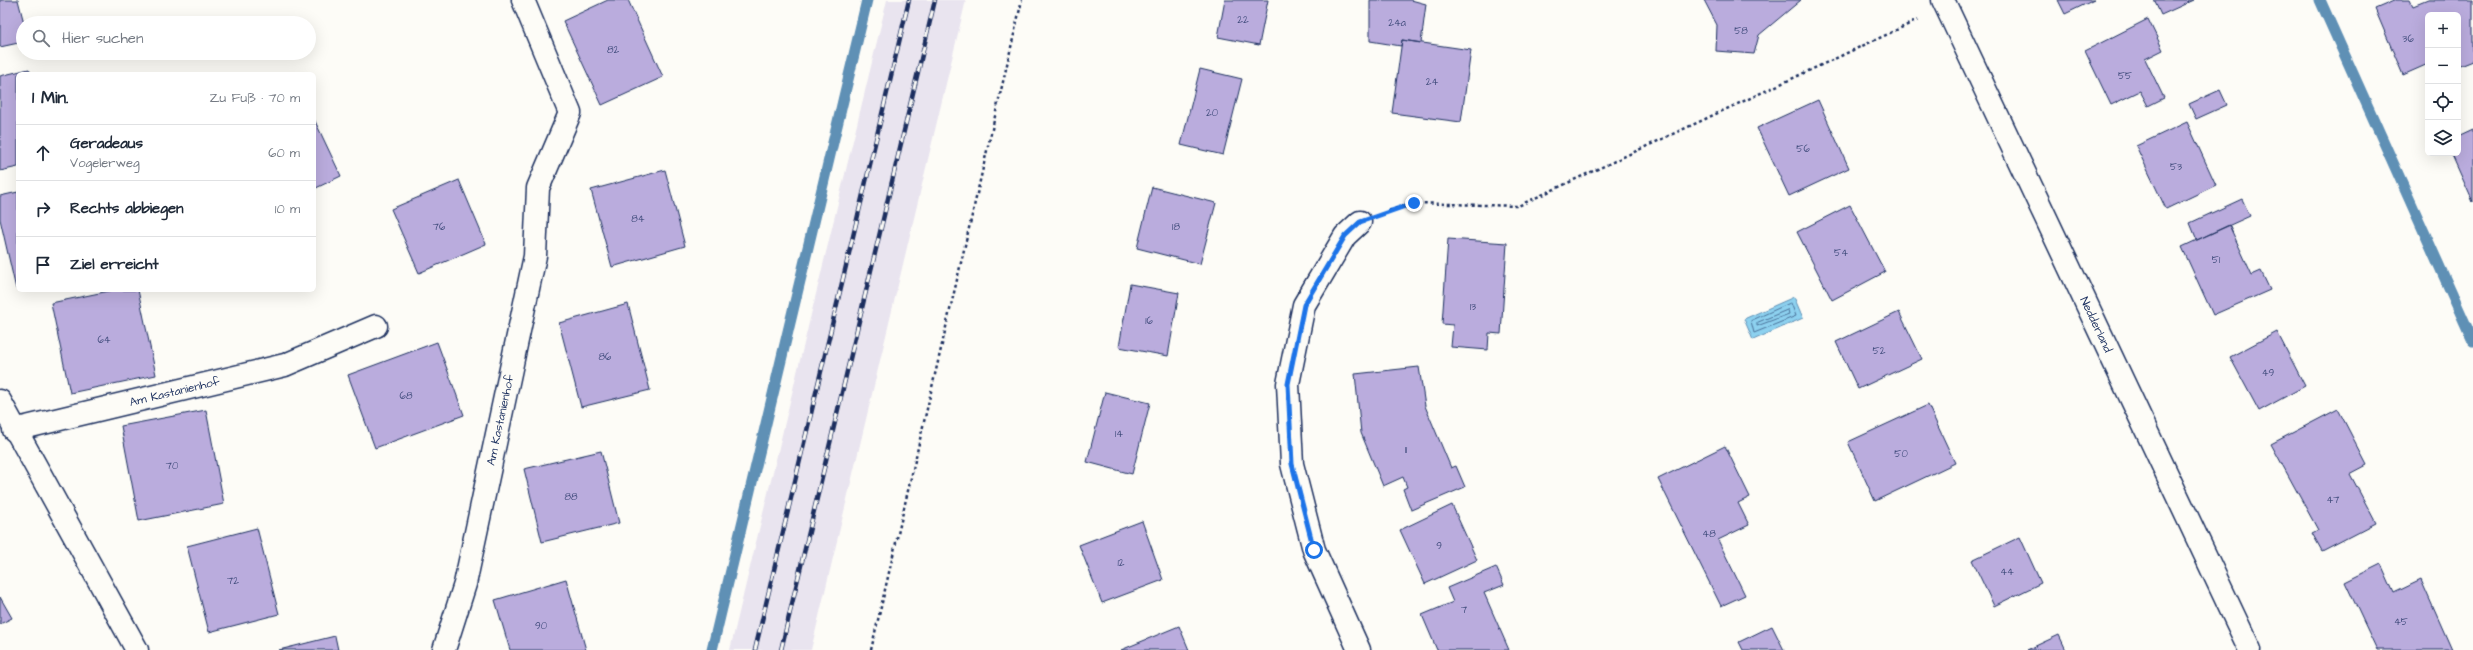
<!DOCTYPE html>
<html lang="de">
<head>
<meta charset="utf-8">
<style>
  body { margin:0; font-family:"Architects Daughter",sans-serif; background:#f2f2f3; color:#1f2937 }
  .controls { position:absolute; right:12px; top:12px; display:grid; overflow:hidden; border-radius:6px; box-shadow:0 4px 16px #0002 }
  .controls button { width:36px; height:36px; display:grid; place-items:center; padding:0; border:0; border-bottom:1px solid #e0e1e3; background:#fff; color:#1f2937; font:20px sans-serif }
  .stop { position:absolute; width:12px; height:12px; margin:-9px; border:3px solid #1a73e8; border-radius:50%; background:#fff }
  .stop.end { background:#1a73e8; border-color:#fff; box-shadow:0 1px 4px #0008 }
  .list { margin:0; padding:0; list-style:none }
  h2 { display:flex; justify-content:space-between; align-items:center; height:52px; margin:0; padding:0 16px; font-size:17px }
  h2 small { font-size:13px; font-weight:400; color:#747a83 }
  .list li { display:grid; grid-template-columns:26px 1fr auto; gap:12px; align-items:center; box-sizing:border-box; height:56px; padding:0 16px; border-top:1px solid #e0e1e3 }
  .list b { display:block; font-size:15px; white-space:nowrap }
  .list p { margin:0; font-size:13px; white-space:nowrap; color:#747a83 }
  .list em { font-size:13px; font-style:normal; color:#747a83 }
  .icon { flex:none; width:22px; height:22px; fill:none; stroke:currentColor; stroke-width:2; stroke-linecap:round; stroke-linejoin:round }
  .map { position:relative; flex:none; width:2473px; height:650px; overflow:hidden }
  .search { position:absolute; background:#fff; box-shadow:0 4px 16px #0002; left:16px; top:16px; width:300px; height:44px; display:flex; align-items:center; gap:10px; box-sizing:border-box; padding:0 14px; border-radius:22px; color:#747a83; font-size:15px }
  .panel { position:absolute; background:#fff; box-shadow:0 4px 16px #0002; left:16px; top:72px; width:300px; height:220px; border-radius:6px }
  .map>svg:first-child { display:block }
  .built { fill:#e9e4ef }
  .water { fill:#8dd1ef; stroke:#5f90b5 }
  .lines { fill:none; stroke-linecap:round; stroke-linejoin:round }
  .shore { stroke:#497098; stroke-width:1 }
  .stream { stroke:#5f90b5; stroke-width:11 }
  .building { fill:#baacdd; stroke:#1b2f5e }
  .minor-casing { stroke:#1b2f5e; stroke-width:25 }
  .path { stroke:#1b2f5e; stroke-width:2.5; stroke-dasharray:3 3; stroke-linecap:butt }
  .minor { stroke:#fdfcf7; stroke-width:22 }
  .rail-casing { stroke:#1b2f5e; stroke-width:4.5 }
  .rail { stroke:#fdfcf7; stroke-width:3; stroke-dasharray:9; stroke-linecap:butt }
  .route { stroke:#1a73e8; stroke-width:5 }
  .labels { text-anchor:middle; stroke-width:3; stroke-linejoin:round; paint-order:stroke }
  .number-label { font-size:10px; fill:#434e7e }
  .street-label { font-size:12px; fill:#1b2f5e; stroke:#fdfcf7 }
</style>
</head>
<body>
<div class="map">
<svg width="2473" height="650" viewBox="0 0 2473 650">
  <rect width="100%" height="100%" fill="#fdfcf7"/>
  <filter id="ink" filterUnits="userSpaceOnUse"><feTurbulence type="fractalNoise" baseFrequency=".025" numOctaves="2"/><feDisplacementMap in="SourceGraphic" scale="8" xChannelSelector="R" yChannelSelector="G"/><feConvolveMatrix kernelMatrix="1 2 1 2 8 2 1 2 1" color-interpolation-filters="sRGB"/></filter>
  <g filter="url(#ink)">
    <!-- built -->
    <path class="built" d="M887 0H966L811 650H730Z"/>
    <!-- water -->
    <path class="water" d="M1794 297 1803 318 1753 340 1744 319Z"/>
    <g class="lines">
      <!-- shore -->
      <path class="shore" d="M1791 303 1796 316 1754 333 1751 321Z
        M1788 310 1789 314 1757 326V323Z"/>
      <!-- stream -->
      <path class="stream" d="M2320 0 2473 341
        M712 650 867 0"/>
    </g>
    <!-- building -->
    <path class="building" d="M0 0H18L24 23 23 42 0 47Z
      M608 0H628L663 77 602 105 563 21Z
      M1225 0H1268L1259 45 1218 37Z
      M1370 0H1411L1426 4 1421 43 1402 40 1401 46 1370 41Z
      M1704 0H1801L1759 35 1754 54 1716 51 1717 25Z
      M2058 0H2094L2065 14Z
      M2154 0H2194L2161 15Z
      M2396 0H2410L2413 6 2428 0H2473V61L2458 67V15H2428V64L2403 75 2375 9Z
      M2148 19 2163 50 2145 59 2164 98 2148 106 2140 91 2111 105 2085 51Z
      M1402 40 1471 50 1461 122 1392 113Z
      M29 69 31 74H18V167L0 171V76Z
      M1200 69 1242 79 1223 155 1181 145Z
      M2220 90 2227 105 2196 119 2189 104Z
      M1818 100 1849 168 1789 196 1757 128Z
      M314 119 341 176 314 189Z
      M2187 122 2216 185 2166 209 2136 146Z
      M2473 130V202L2451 153H2458V137Z
      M665 170 685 246 612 267 591 190Z
      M459 180 486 244 419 273 391 209Z
      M1152 187 1216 203 1200 264 1137 248Z
      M18 192V288L16 289 0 219V196Z
      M2242 199 2250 216 2197 240 2190 223Z
      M1850 205 1885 272 1832 300 1797 232Z
      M2229 225 2252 275 2261 271 2270 290 2213 315 2182 247Z
      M1448 239 1507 243 1501 334 1489 333 1488 350 1451 347 1453 325 1442 324Z
      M1130 284 1179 293 1168 356 1119 347Z
      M114 290H138L156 375 70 393 51 303Z
      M628 304 650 390 581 407 559 323Z
      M1899 312 1922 359 1858 389 1836 342Z
      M2277 332 2305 386 2259 411 2230 357Z
      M437 342 464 415 375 448 348 375Z
      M1419 367 1425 406 1451 468 1456 466 1465 487 1411 510 1403 489 1407 487 1403 477 1383 486 1361 433 1355 374Z
      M1105 392 1150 403 1132 474 1087 462Z
      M1928 405 1955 463 1875 501 1848 442Z
      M2338 409 2367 465 2350 474 2376 523 2322 551 2312 533 2318 530 2271 444Z
      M206 410 224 504 139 521 121 426Z
      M1725 446 1750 497 1738 503 1749 525 1718 540 1745 595 1721 606 1658 479Z
      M601 451 619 523 542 542 524 469Z
      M1452 505 1477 560 1425 584 1400 530Z
      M1142 521 1163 580 1102 603 1079 545Z
      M257 528 279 614 209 632 187 546Z
      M2020 537 2041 583 1994 606 1972 560Z
      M2381 564 2394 593 2421 580 2452 650H2377L2345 582Z
      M1496 567 1504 585 1484 593 1509 650H1437L1422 615 1453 602 1447 588Z
      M566 579 586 650H510L495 600Z
      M0 597 12 618 0 624Z
      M1179 626 1189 650H1121Z
      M1772 626 1784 650H1743L1739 642Z
      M2059 635 2066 650H2027Z
      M335 636 338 650H279Z"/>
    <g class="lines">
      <!-- minor casing -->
      <g class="minor-casing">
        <g id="minor">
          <path id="s1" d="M1943 0 2250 650"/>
          <path d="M0 401 137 650"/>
          <path id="s2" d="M14 430 285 365 376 326"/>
          <path id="s3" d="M444 650 465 584 535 256 538 188 570 113 523 0"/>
          <path d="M1359 650 1314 550 1292 464 1288 384 1304 305 1345 236 1360 222"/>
        </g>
      </g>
      <!-- path -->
      <path class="path" d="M1389 211 1414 203 1518 206 1918 20
        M871 650 1022 0"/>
      <!-- minor -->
      <use href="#minor" class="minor"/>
      <!-- rail casing -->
      <g class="rail-casing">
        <path id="rail" d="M755 650 909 0
          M781 650 935 0"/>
      </g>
      <!-- rail -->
      <use href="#rail" class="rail"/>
    </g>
  </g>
  <g class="lines" filter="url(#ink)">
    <!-- route -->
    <path class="route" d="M1314 550 1292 464 1288 384 1304 305 1345 236 1360 222 1414 203"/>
  </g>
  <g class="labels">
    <!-- number labels -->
    <g class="number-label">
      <text x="1243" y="23">22</text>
      <text x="1397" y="26">24a</text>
      <text x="1741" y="34">58</text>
      <text x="2408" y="42">36</text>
      <text x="613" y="53">82</text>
      <text x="2125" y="79">55</text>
      <text x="1432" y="85">24</text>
      <text x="1212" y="116">20</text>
      <text x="1803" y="152">56</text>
      <text x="2176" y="170">53</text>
      <text x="638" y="222">84</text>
      <text x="439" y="230">76</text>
      <text x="1176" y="230">18</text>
      <text x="1841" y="256">54</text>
      <text x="2216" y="263">51</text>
      <text x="1473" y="310">13</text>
      <text x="1149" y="324">16</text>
      <text x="104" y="343">64</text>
      <text x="1879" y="354">52</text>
      <text x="605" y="360">86</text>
      <text x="2268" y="376">49</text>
      <text x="406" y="399">68</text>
      <text x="1119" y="437">14</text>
      <text x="1406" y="453">11</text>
      <text x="1901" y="457">50</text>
      <text x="172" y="469">70</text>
      <text x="571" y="500">88</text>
      <text x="2333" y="503">47</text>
      <text x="1709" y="537">48</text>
      <text x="1439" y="549">9</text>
      <text x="1121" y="566">12</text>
      <text x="2007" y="575">44</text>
      <text x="233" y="584">72</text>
      <text x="1464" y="613">7</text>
      <text x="2401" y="625">45</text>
      <text x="541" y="629">90</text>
    </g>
    <!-- street labels -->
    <g class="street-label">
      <text dy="4" stroke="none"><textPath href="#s1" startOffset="359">Nedderland</textPath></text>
      <text dy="4" stroke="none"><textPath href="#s2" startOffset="165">Am Kastanienhof</textPath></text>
      <text dy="4" stroke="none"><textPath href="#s3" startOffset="237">Am Kastanienhof</textPath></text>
    </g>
  </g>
</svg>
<div class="controls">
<button>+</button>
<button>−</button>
<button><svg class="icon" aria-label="locate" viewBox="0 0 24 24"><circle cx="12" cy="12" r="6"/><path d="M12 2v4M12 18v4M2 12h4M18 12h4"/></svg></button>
<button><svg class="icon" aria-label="layers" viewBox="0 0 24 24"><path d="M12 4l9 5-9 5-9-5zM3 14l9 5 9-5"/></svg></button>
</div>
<div class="stop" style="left:1314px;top:550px"></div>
<div class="stop end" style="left:1414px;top:203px"></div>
<div class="search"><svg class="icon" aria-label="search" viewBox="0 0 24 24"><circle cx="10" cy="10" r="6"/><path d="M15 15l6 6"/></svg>Hier suchen</div>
<section class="panel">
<h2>1 Min.<small>Zu Fuß · 70 m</small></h2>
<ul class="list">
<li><svg class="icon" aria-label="ahead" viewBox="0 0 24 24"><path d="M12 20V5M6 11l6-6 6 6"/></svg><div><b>Geradeaus</b><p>Vogelerweg</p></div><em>60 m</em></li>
<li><svg class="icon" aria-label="right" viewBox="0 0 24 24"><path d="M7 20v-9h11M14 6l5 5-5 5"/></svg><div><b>Rechts abbiegen</b></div><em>10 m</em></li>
<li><svg class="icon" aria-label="arrive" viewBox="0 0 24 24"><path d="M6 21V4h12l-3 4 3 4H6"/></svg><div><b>Ziel erreicht</b></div></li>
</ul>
</section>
</div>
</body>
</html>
